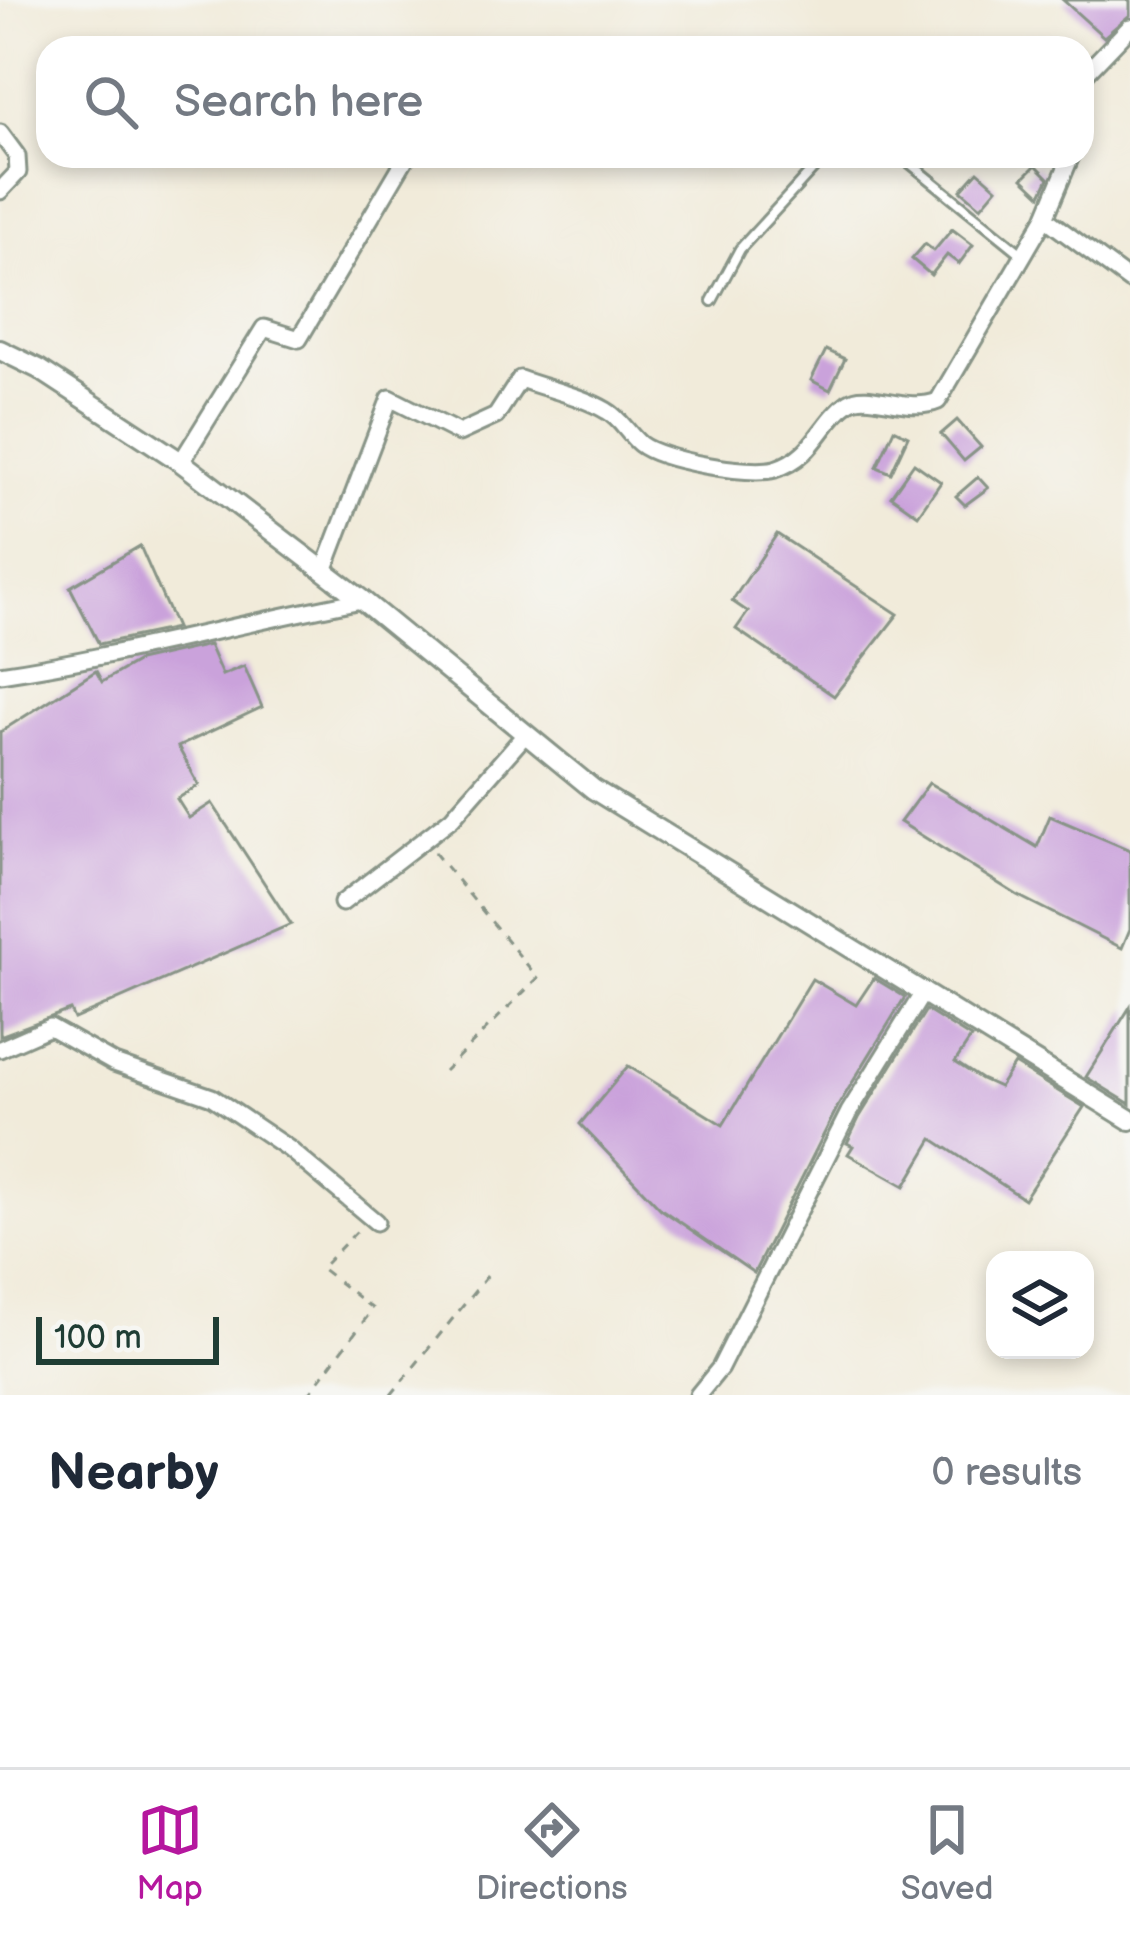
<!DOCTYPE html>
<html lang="en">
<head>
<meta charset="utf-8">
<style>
  body { margin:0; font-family:"Balsamiq Sans",sans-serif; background:#f6f6f7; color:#1f2937 }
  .controls { position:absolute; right:36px; bottom:36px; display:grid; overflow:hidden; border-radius:24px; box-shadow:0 6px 18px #0003 }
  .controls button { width:108px; height:108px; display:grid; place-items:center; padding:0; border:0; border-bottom:3px solid #e0e1e3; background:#fff; color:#1f2937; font:60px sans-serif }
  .scale { position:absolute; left:36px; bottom:30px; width:183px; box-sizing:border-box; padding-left:12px; border:6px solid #1f3d34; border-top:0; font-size:33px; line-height:42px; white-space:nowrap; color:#1f3d34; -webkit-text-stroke:9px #f6f6f2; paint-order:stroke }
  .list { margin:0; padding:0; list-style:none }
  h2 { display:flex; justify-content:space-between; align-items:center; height:156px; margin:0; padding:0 48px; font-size:51px }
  h2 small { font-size:39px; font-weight:400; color:#747a83 }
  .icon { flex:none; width:66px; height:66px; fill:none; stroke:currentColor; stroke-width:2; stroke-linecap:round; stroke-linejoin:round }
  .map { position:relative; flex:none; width:1130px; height:1395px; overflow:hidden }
  .search { position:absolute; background:#fff; box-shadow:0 6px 18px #0003; left:36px; right:36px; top:36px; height:132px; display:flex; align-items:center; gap:30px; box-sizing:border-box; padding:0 42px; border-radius:36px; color:#747a83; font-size:45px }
  .sheet { height:372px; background:#fff }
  nav { display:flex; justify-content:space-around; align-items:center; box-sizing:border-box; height:168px; border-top:3px solid #e0e1e3; background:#fff; font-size:33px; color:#747a83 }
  nav a { display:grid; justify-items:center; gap:6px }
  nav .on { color:#b5179e }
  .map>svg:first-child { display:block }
  .building { fill:#caa2db }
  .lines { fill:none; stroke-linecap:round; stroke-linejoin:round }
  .service-casing { stroke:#889487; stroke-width:14 }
  .minor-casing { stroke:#889487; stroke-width:21 }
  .tertiary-casing { stroke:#889487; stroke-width:24 }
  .path { stroke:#889487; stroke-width:3; stroke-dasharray:9 9; stroke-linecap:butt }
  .service { stroke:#fff; stroke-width:8 }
  .minor { stroke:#fff; stroke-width:15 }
  .tertiary { stroke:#fff; stroke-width:18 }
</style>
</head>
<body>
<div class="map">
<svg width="1130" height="1395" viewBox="0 0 1130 1395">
  <rect width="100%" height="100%" fill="#f6f6f2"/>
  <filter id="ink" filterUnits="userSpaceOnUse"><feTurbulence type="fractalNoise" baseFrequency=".00833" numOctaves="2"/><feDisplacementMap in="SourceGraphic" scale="24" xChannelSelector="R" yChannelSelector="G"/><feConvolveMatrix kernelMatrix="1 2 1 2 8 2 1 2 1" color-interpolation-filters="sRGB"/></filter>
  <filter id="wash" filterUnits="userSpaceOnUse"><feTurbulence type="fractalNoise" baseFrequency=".004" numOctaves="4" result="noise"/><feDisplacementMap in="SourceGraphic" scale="48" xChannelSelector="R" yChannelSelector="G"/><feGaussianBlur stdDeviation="2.7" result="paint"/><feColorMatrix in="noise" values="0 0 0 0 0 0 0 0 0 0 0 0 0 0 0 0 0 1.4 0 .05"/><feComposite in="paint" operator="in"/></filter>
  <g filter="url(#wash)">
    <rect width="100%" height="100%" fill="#f1ebda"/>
    <g id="blocks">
      <!-- building -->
      <path class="building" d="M1063 0H1130V15L1104 37Z
        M1036 165 1049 178 1041 195 1023 178Z
        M978 171 997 188 981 207 961 190Z
        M952 229 973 245 959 264 947 255 931 275 912 259 925 244 934 251Z
        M826 350 845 359 830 390 811 380Z
        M957 420 981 447 964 461 941 434Z
        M894 429 908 436 891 473 877 467Z
        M914 463 941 482 918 515 891 496Z
        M978 477 988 488 965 505 956 496Z
        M777 534 898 614 834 696 736 629 748 612 732 601Z
        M140 546 176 628 99 644 70 587Z
        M209 645 222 675 244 666 262 707 178 747 199 785 177 799 189 818 212 803 291 924 74 1019 70 1010 0 1036V732L96 671 102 682 138 661Z
        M929 783 1037 847 1050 816 1130 850V929L1122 948 1017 895 900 822Z
        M874 978 905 997 838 1106 754 1273 661 1209 580 1124 628 1066 723 1125 812 979 856 1005Z
        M1130 1007V1104L1086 1077Z
        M926 1010 971 1038 955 1062 981 1079 999 1087 1014 1064 1084 1107 1024 1199 933 1139 905 1186 848 1154 853 1146 847 1143 859 1118Z"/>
    </g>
  </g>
  <g filter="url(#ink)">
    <use href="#blocks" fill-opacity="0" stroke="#889487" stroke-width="3"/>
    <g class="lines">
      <!-- service casing -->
      <g class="service-casing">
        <path id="service" d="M901 156 1022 254
          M712 301 740 249 825 156"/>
      </g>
      <!-- minor casing -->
      <g class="minor-casing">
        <path id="minor" d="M1082 77 1130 27
          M0 133 17 156 18 172 0 191
          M1045 218 1071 156
          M181 462 264 328 299 339 407 156
          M324 571 390 398 459 433 496 416 520 379C547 389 582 396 607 411 620 418 628 434 640 444 660 460 749 476 775 469 815 457 821 421 849 402 868 389 907 414 938 401L1045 218 1130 281
          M0 674C122 656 241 623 362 600
          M342 903 452 818 523 737
          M0 1049 50 1027 114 1063 212 1097 289 1149 376 1222
          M698 1395 720 1368 849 1112 924 991"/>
      </g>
      <!-- tertiary casing -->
      <g class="tertiary-casing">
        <path id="tertiary" d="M0 350 39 369 181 462 362 600 593 789 1130 1120"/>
      </g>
      <!-- path -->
      <path class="path" d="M434 852 538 978 444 1071
        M308 1395 373 1309 321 1268 361 1227
        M391 1395 492 1270"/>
      <!-- service -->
      <use href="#service" class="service"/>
      <!-- minor -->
      <use href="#minor" class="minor"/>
      <!-- tertiary -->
      <use href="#tertiary" class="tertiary"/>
    </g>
  </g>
</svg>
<div class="controls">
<button><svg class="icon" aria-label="layers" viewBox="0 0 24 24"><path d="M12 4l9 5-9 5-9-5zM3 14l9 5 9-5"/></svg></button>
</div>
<div class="scale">100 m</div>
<div class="search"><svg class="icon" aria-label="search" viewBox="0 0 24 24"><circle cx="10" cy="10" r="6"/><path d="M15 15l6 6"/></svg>Search here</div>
</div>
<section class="sheet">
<h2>Nearby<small>0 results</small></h2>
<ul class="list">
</ul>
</section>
<nav>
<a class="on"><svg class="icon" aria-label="map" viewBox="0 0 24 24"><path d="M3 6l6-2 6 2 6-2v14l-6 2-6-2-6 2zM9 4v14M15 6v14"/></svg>Map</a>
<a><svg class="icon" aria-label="directions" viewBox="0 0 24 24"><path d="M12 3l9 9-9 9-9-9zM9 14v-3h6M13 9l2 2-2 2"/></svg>Directions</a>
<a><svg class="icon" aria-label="saved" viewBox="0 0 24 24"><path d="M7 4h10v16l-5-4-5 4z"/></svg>Saved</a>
</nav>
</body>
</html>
